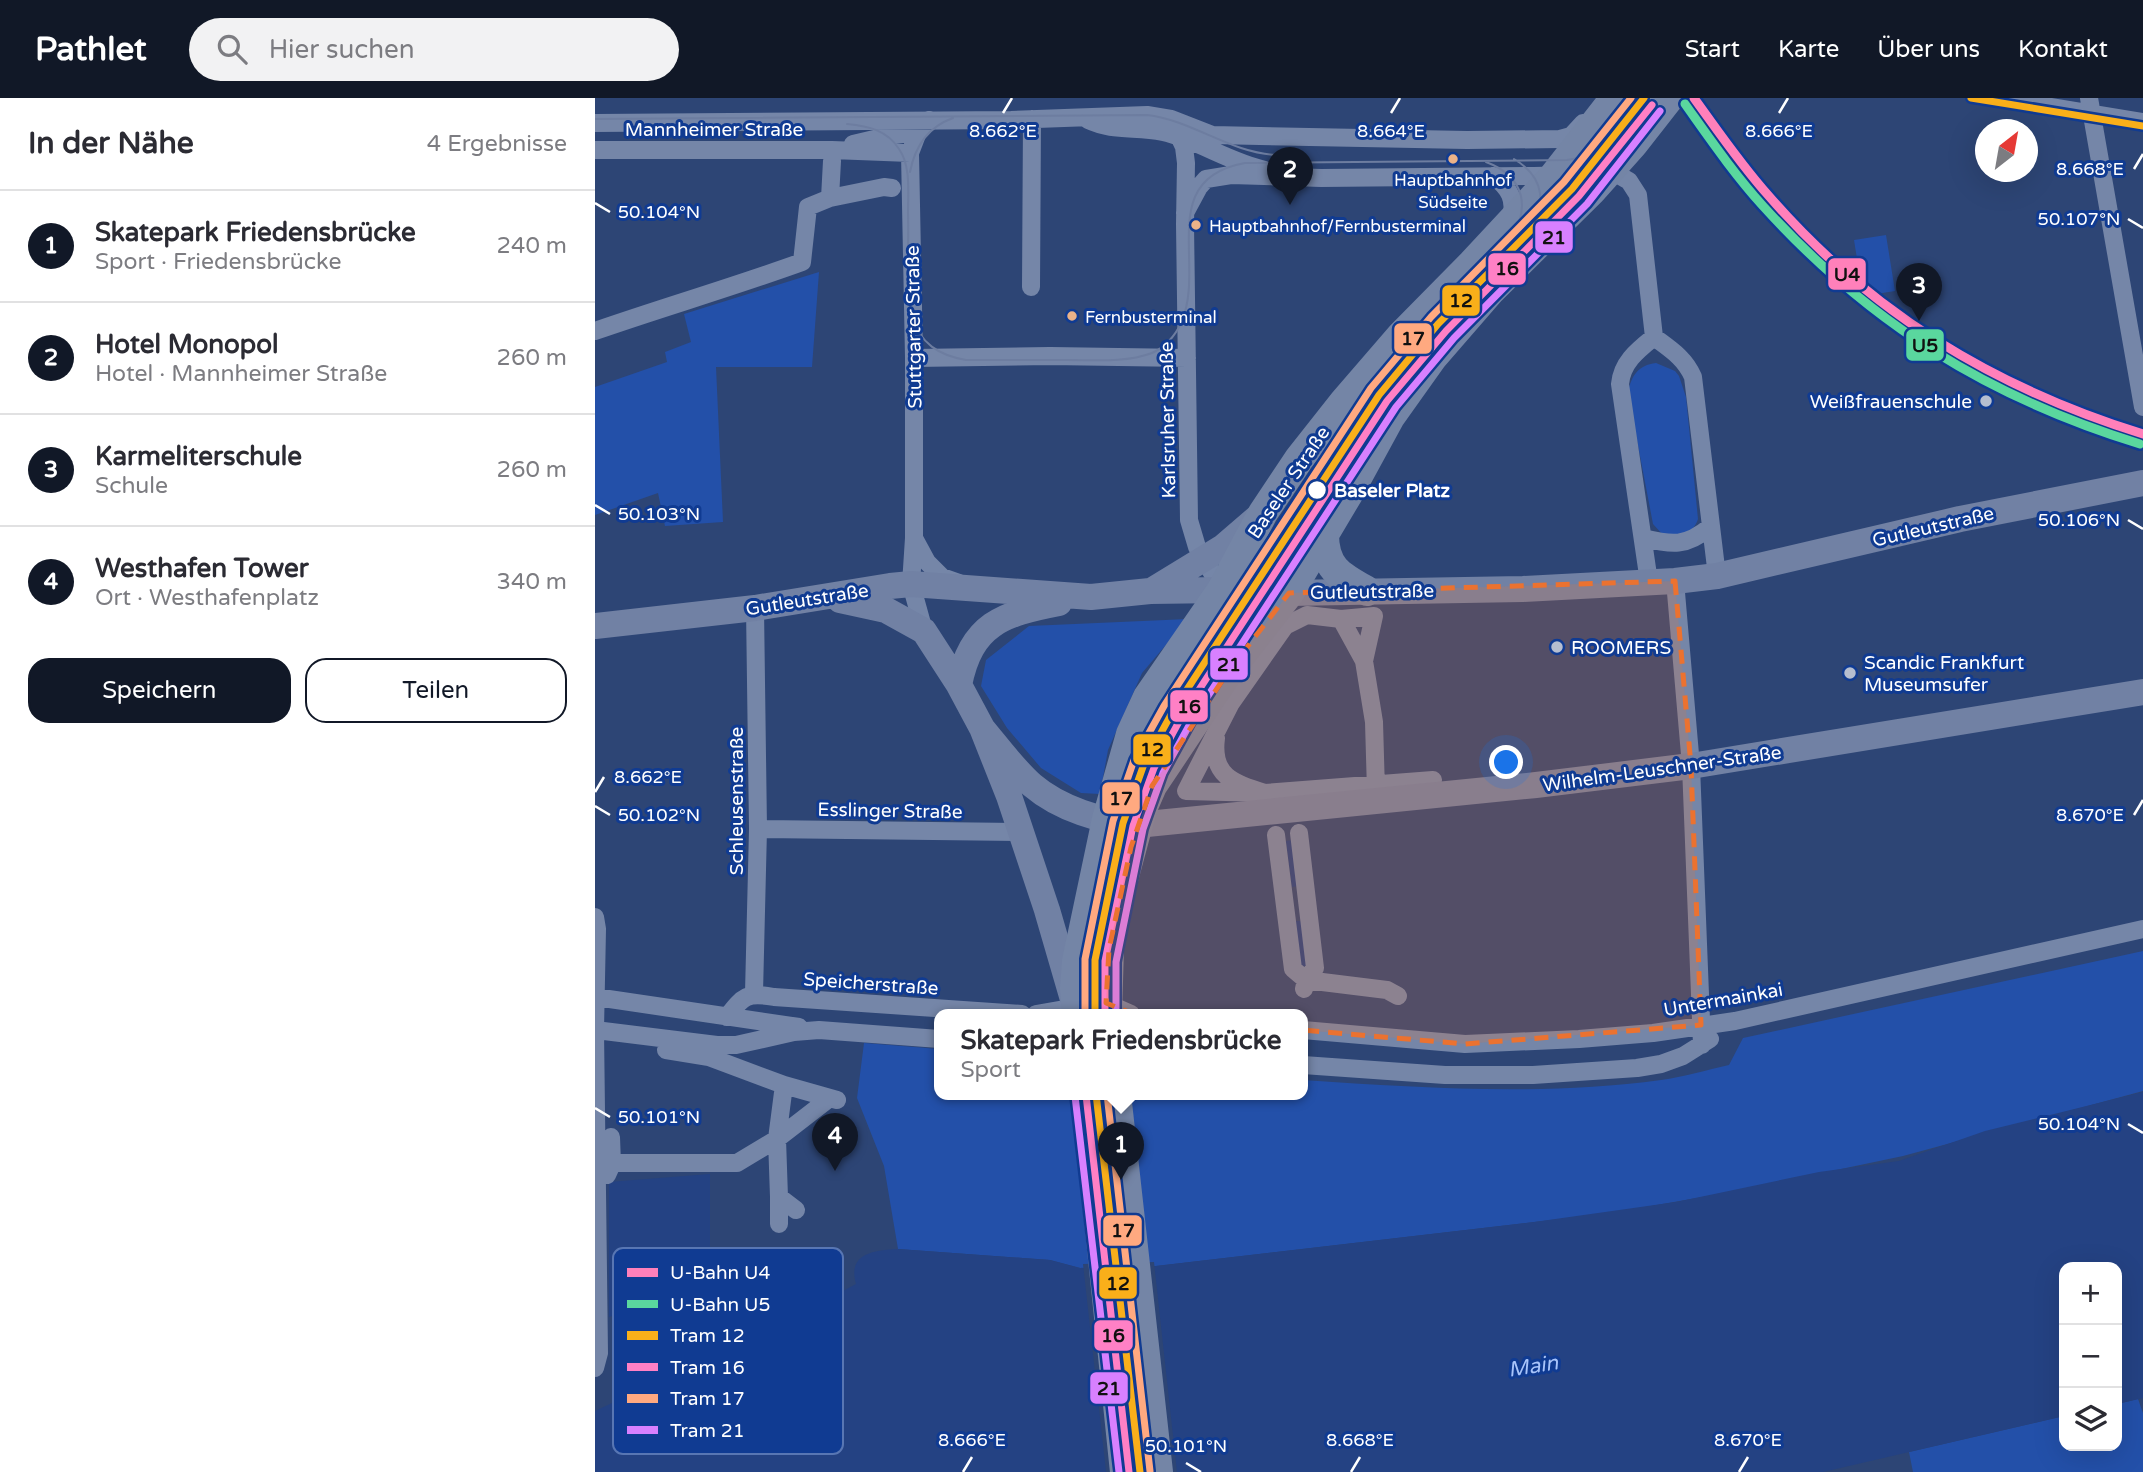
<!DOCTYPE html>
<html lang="de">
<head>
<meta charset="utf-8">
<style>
  body { margin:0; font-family:"Varela Round",sans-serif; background:#f2f2f3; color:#2b2b33 }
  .controls { position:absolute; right:21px; bottom:21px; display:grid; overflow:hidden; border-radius:14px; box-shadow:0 7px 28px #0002 }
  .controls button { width:63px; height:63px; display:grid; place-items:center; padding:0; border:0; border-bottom:2px solid #e1e1e2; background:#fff; color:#2b2b33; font:35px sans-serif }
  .compass { position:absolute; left:1380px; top:21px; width:63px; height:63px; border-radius:50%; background:#fff; box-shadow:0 7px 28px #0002; rotate:31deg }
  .you { position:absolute; left:912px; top:665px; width:24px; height:24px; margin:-18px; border:5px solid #fff; border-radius:50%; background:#1a73e8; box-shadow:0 0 0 10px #1a73e833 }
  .badge { display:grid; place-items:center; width:46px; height:46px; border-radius:50%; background:#111827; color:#fff; font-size:23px; font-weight:700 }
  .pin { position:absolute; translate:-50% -58px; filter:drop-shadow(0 2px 4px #0008) }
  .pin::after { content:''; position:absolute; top:37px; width:24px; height:21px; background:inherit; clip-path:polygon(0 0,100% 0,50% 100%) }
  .popup { position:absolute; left:339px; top:911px; width:374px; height:91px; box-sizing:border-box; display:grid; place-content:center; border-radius:14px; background:#fff; filter:drop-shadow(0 2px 5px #0005); font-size:23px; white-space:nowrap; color:#7c7c81 }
  .popup b { font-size:26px; color:#2b2b33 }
  .popup::after { content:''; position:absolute; left:50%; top:100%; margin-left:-14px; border:14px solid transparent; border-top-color:#fff }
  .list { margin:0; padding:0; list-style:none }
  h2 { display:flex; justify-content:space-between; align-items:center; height:91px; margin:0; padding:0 28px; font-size:30px }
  h2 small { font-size:23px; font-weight:400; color:#7c7c81 }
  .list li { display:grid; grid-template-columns:46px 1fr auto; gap:21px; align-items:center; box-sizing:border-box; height:112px; padding:0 28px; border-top:2px solid #e1e1e2 }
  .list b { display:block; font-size:26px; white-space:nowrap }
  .list p { margin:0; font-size:23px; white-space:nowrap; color:#7c7c81 }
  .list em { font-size:23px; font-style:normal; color:#7c7c81 }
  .actions { display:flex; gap:14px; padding:21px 28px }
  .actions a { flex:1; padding:16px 0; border:2px solid #111827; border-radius:21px; text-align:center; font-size:24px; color:#111827 }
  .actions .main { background:#111827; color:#fff }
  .icon { flex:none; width:38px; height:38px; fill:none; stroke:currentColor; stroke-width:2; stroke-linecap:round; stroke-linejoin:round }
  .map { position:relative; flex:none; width:1548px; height:1374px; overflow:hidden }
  header { display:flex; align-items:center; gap:42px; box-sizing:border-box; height:98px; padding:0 35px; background:#111827; color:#fff }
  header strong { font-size:33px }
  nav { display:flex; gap:38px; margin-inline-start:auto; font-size:24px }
  .search { width:490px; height:63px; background:#f2f2f3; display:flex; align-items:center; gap:18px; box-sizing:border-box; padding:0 24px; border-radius:38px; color:#7c7c81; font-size:26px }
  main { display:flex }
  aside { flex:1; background:#fff }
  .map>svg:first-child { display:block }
  .green { fill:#2350a9 }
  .water { fill:#244283 }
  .pier { fill:#2d4575 }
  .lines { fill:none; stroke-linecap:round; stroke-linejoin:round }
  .street { stroke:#7586a8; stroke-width:18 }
  .secondary { stroke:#7181a4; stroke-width:26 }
  .primary { stroke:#7485a6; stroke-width:30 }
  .tram { stroke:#6d7da0; stroke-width:2 }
  .tram-1-casing { stroke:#103b92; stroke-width:12 }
  .tram-2-casing { stroke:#103b92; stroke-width:12 }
  .tram-3-casing { stroke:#103b92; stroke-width:12 }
  .tram-4-casing { stroke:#103b92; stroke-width:12 }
  .tram-1 { stroke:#f9af1a; stroke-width:7 }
  .tram-2 { stroke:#ff80c5; stroke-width:7 }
  .tram-3 { stroke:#ffa980; stroke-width:7 }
  .tram-4 { stroke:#d880ff; stroke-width:7 }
  .metro-1-casing { stroke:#103b92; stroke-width:14 }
  .metro-2-casing { stroke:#103b92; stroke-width:14 }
  .metro-1 { stroke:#ff80ba; stroke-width:9 }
  .metro-2 { stroke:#5ad79e; stroke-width:9 }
  .marked { fill:#eb7230; fill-opacity:0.2; stroke:#eb7230; stroke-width:5; stroke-dasharray:14 9; stroke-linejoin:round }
  .ticks { fill:none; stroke:#fff; stroke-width:2.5 }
  .bus-dot { fill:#ebb288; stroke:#103b92; stroke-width:2.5 }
  .poi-dot { fill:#b6becf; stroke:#103b92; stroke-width:2.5 }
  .stop-dot { fill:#fff; stroke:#103b92; stroke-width:2.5 }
  .labels { text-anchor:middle; stroke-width:6; stroke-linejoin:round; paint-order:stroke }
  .bus-label { font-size:17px; fill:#fff; stroke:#103b92; text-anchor:start }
  .street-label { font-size:19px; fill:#fff; stroke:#103b92 }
  .poi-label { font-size:19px; fill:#fff; stroke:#103b92; text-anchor:start }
  .stop-label { font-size:19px; font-weight:bold; fill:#fff; stroke:#103b92; text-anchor:start }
  .water-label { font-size:21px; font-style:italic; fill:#a8c4fa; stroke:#103b92 }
  .key { fill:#103b92; stroke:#5876b3; stroke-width:2 }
  .key-label { font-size:19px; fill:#fff }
  .ticks-label { font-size:18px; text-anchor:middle; fill:#fff; stroke:#103b92; stroke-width:6; stroke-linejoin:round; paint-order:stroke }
  .line-badge { stroke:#103b92; stroke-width:2.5 }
  .pale-badge-label { font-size:19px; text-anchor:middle; font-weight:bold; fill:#111 }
</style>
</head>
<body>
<header>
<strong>Pathlet</strong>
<div class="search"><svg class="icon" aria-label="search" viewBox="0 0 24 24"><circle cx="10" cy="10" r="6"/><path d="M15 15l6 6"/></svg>Hier suchen</div>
<nav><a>Start</a><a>Karte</a><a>Über uns</a><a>Kontakt</a></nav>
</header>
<main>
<aside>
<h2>In der Nähe<small>4 Ergebnisse</small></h2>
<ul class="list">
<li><span class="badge">1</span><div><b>Skatepark Friedensbrücke</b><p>Sport · Friedensbrücke</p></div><em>240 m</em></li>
<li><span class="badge">2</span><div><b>Hotel Monopol</b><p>Hotel · Mannheimer Straße</p></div><em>260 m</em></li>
<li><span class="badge">3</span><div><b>Karmeliterschule</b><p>Schule</p></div><em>260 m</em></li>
<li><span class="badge">4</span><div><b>Westhafen Tower</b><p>Ort · Westhafenplatz</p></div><em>340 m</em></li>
</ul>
<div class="actions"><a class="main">Speichern</a><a>Teilen</a></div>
</aside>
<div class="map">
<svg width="1548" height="1374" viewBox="0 0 1548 1374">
  <rect width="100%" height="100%" fill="#2d4575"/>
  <!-- green -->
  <path class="green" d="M1291 137 1300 193 1268 198 1259 142Z
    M224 174 217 269H121L128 424 70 428 63 395 0 417V289L72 264 70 254 96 244 89 216Z
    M1061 265 1080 273 1084 278 1091 299 1103 421C1097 439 1084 436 1068 437L1058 426 1033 295C1036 278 1043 267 1061 265Z
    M593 521 547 575 513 652 505 696 486 695 446 670 412 630 386 588 391 562 434 528Z
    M1548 853V993L1308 1058 1136 1094 1016 1115 561 1168 485 1170 455 1162 303 1151 289 1068 262 1000 269 945 344 951V996H708V982C828 990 947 998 1066 982 1089 979 1111 972 1134 967L1148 940Z
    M1543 1301 1548 1315V1374H1318L1314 1354 1469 1318V1348H1522V1306Z"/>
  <!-- water -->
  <path class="water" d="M698 742 704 788 697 789 691 743Z
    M700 823H706L713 868 706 869Z
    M1548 994V1300L1522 1306V1169H1469V1318L1228 1374H0V1313L189 1225 261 1186C252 1155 280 1152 303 1151L455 1162 485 1170 561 1168 939 1124 1081 1104 1224 1074 1304 1063 1390 1033Z
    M115 1076V1177L0 1225 14 1084Z"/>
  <!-- pier -->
  <path class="pier" d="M0 1080H14V1223L0 1229Z
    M559 1164 582 1374H511L488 1166Z"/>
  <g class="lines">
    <!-- street -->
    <path class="street" d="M1401 0 1548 24
      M1494 0 1548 309
      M576 21 589 49 591 65 590 126 594 422 602 449 627 492
      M493 22C518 34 542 28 568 34 603 42 634 64 670 72
      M0 25 416 22 552 17 576 21 617 37 872 42 965 41 976 38 988 25
      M258 46 292 38 323 34
      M0 52H237L315 55
      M898 78C914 89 922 103 915 122
      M235 100 237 63
      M590 115 604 89 611 81 636 77 726 80 939 78 979 77 1015 72 1034 83 1043 97 1059 239
      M436 189 437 21
      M0 233C69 209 138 189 207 164L213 109 235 100 289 89 297 90
      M319 260 455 258 592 260
      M319 440 332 464 347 479 364 485
      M1048 440C1077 447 1091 449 1115 429
      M1080 483 1096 668 1107 947
      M1054 484 1025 286C1027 264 1043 252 1059 239 1075 251 1090 260 1098 279L1122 478
      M746 521 779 518 769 563
      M329 533 316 486 319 440V260L315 55 323 34 334 22
      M621 640C616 678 638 685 670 695L838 682
      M670 695 591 693 636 605 690 528 712 517 746 521 769 563 779 624 781 693
      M163 731 426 734
      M704 735 720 870 711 882 709 891
      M681 737 698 871 711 882 792 892 803 898
      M0 819 2 831 0 932 4 1255 0 1270
      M159 895 163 731 160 510
      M0 899 204 929
      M511 905 536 916
      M441 916 481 909
      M132 919C148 898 152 894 179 899L427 916
      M0 932 122 947H141L199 934 224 932 344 941
      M708 932 870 946 984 941 1058 935 1140 923 1548 831
      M71 952 114 959 189 987 242 1002
      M708 967 850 977H938L1042 970 1066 966 1088 958 1115 941
      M189 987 182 1041 184 1099 201 1112
      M0 1065H142L182 1041 235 1000
      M12 1077 17 1066 16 1039
      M184 1126V1099"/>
    <!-- secondary -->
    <path class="secondary" d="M627 492C647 525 645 533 635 569
      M556 493 628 449 663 419
      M245 502 291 512 329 533 364 587 387 630 414 698 452 812 477 898
      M0 528 160 510 295 488 316 486 496 499 555 493 627 492 694 495 928 491 1080 483 1122 478 1365 421 1548 385
      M364 587C376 526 407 516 464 505
      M387 630C403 649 418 670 437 687 465 711 506 723 542 727L941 687 1096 668 1548 594"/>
    <!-- primary -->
    <path class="primary" d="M729 436C729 470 745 478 772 493
      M482 916 480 890 482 863 512 721 536 636 553 599 627 492 668 415 704 361 749 304 806 238 877 166 959 78 1020 0
      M512 916 514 851 522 804 547 711 557 688 635 571 694 495 753 396 795 319 837 260 896 192 997 92 1038 46 1074 0
      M491 996 530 1374
      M521 996 563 1374"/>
    <!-- tram -->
    <path class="tram" d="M0 21 552 17C597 22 635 55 681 57
      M252 26C273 28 292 32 304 51 316 68 313 94 313 115 314 148 311 185 316 218 326 246 343 257 371 262 405 262 438 262 472 262 500 262 530 265 557 255 570 249 580 238 586 225 612 168 560 81 650 65L972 62C996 59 1009 46 1025 30
      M919 61C951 80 952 108 932 136
      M891 64C931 79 936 111 914 144
      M315 74C320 48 333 29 358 20"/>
    <!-- tram-1 casing -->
    <g class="tram-1-casing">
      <path id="tram-1" d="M1376 0 1548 28
        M500 916V862L528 725 549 666 578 613 784 297 843 226 977 91 1049 0
        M501 996 545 1374"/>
    </g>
    <!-- tram-2 casing -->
    <g class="tram-2-casing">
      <path id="tram-2" d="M510 916V863L538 728 559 670 587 618 792 303 851 233 984 98 1057 7
        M491 997 534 1374"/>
    </g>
    <!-- tram-3 casing -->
    <g class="tram-3-casing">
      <path id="tram-3" d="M490 916V861L518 723 539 662 569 608 776 290 836 219 969 84 1036 0
        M512 996 555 1373"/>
    </g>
    <!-- tram-4 casing -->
    <g class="tram-4-casing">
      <path id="tram-4" d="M521 916V864L548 731 568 675 596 624 801 309 859 240 992 106 1065 13
        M480 998 524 1374"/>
    </g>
    <!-- tram-1 -->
    <use href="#tram-1" class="tram-1"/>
    <!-- tram-2 -->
    <use href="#tram-2" class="tram-2"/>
    <!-- tram-3 -->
    <use href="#tram-3" class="tram-3"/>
    <!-- tram-4 -->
    <use href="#tram-4" class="tram-4"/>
    <!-- metro-1 casing -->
    <g class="metro-1-casing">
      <path id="metro-1" d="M1099 0C1123 33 1146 67 1173 97 1275 215 1400 290 1548 336"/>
    </g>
    <!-- metro-2 casing -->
    <g class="metro-2-casing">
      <path id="metro-2" d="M1090 6C1115 41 1139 76 1168 108 1275 226 1393 299 1545 346"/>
    </g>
    <!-- metro-1 -->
    <use href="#metro-1" class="metro-1"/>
    <!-- metro-2 -->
    <use href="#metro-2" class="metro-2"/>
  </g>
  <!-- marked area -->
  <path class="marked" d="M1080 483 1096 668 1106 927 870 946 543 918 511 905 514 851 536 749 557 688 635 571 694 495Z"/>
  <!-- ticks -->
  <path class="ticks" d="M408 15 417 0M796 15 805 0M1184 15 1193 0M1539 71 1548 56M0 105 15 114M1533 121 1548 130M0 407 15 416M1533 422 1548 431M0 694 9 679M0 708 15 717M1539 717 1548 702M0 1010 15 1019M1533 1026 1548 1035M591 1365 606 1374M368 1374 377 1359M756 1374 765 1359M1144 1374 1153 1359"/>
  <!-- markers -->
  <g class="bus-dot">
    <circle cx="858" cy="61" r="6"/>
    <circle cx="601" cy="127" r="6"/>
    <circle cx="477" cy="218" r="6"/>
  </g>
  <g class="poi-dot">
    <circle cx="1391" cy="303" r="7"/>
    <circle cx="962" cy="549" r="7"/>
    <circle cx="1255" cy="575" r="7"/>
  </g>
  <circle class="stop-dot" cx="722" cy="392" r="10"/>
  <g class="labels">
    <!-- bus labels -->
    <g class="bus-label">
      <text x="858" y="88" text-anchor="middle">Hauptbahnhof<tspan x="858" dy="22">Südseite</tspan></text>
      <text x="614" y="134">Hauptbahnhof/Fernbusterminal</text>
      <text x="490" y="225">Fernbusterminal</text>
    </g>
    <!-- street labels -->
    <g class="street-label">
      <text x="119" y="38">Mannheimer Straße</text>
      <text transform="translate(318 229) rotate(-91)" y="7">Stuttgarter Straße</text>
      <text transform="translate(572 322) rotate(-91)" y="7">Karlsruher Straße</text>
      <text transform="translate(693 384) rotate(-56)" y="7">Baseler Straße</text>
      <text transform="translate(1338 428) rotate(-13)" y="7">Gutleutstraße</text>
      <text transform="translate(777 493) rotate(-1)" y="7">Gutleutstraße</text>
      <text transform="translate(212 501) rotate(-9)" y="7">Gutleutstraße</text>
      <text transform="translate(1067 670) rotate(-8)" y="7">Wilhelm-Leuschner-Straße</text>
      <text transform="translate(141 703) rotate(-90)" y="7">Schleusenstraße</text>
      <text transform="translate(295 712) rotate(1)" y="7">Esslinger Straße</text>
      <text transform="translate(276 885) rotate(4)" y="7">Speicherstraße</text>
      <text transform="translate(1128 901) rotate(-10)" y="7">Untermainkai</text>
    </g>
    <!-- poi labels -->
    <g class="poi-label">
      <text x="1377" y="310" text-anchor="end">Weißfrauenschule</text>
      <text x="976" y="556">ROOMERS</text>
      <text x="1269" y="571">Scandic Frankfurt<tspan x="1269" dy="22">Museumsufer</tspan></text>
    </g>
    <!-- stop labels -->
    <g class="stop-label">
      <text x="739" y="399">Baseler Platz</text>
    </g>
    <!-- water labels -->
    <g class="water-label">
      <text transform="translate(938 1268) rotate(-9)" y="7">Main</text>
    </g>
  </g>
  <!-- legend -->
  <rect x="18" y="1150" width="230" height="206" rx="10" class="key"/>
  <rect x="32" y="1170" width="31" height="9" fill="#ff80ba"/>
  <rect x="32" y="1202" width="31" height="8" fill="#5ad79e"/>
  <rect x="32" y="1233" width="31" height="9" fill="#f9af1a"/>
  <rect x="32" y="1265" width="31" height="8" fill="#ff80c5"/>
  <rect x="32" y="1296" width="31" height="9" fill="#ffa980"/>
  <rect x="32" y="1328" width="31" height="8" fill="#d880ff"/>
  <g class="key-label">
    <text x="75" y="1181">U-Bahn U4</text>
    <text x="75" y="1213">U-Bahn U5</text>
    <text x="75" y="1244">Tram 12</text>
    <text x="75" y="1276">Tram 16</text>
    <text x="75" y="1307">Tram 17</text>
    <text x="75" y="1339">Tram 21</text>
  </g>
  <g class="ticks-label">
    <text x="796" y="39">8.664°E</text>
    <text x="408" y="39">8.662°E</text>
    <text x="1184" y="39">8.666°E</text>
    <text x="1495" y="77">8.668°E</text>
    <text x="64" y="120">50.104°N</text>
    <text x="1484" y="127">50.107°N</text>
    <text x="64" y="422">50.103°N</text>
    <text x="1484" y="428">50.106°N</text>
    <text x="53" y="685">8.662°E</text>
    <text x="1495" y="723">8.670°E</text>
    <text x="64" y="723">50.102°N</text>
    <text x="64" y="1025">50.101°N</text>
    <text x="1484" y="1032">50.104°N</text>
    <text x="377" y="1348">8.666°E</text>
    <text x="765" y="1348">8.668°E</text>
    <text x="1153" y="1348">8.670°E</text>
    <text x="591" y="1354">50.101°N</text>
  </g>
  <g class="line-badge">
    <rect x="939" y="122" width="40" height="34" rx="7" fill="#d880ff"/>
    <rect x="892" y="154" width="40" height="34" rx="7" fill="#ff80c5"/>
    <rect x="1232" y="159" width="40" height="34" rx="7" fill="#ff80ba"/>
    <rect x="846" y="186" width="40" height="33" rx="7" fill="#f9af1a"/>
    <rect x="798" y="224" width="40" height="33" rx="7" fill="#ffa980"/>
    <rect x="1310" y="230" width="40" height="34" rx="7" fill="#5ad79e"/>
    <rect x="614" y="549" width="40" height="34" rx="7" fill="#d880ff"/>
    <rect x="574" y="591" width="40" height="34" rx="7" fill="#ff80c5"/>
    <rect x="537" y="635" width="40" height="33" rx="7" fill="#f9af1a"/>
    <rect x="506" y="683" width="40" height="34" rx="7" fill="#ffa980"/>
    <rect x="507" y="1116" width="41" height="33" rx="7" fill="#ffa980"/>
    <rect x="503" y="1168" width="40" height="34" rx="7" fill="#f9af1a"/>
    <rect x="498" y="1221" width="41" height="33" rx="7" fill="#ff80c5"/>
    <rect x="494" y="1273" width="40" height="34" rx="7" fill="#d880ff"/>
  </g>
  <g class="pale-badge-label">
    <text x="959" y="146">21</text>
    <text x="912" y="177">16</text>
    <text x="1252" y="183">U4</text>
    <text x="866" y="209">12</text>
    <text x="818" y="247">17</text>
    <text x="1330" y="254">U5</text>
    <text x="634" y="573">21</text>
    <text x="594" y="615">16</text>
    <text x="557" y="658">12</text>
    <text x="526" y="707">17</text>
    <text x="528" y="1139">17</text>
    <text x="523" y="1192">12</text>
    <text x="518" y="1244">16</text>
    <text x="514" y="1297">21</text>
  </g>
</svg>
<div class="controls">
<button>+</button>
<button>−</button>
<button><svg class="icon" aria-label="layers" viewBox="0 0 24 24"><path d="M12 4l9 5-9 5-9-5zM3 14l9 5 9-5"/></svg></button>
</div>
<svg class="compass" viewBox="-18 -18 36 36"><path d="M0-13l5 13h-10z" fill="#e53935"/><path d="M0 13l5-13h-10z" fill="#7c7c81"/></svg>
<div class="you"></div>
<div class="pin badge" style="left:526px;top:1082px">1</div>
<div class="popup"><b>Skatepark Friedensbrücke</b>Sport</div>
<div class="pin badge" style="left:695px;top:107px">2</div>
<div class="pin badge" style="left:1324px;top:223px">3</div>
<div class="pin badge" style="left:240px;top:1073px">4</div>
</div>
</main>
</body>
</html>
